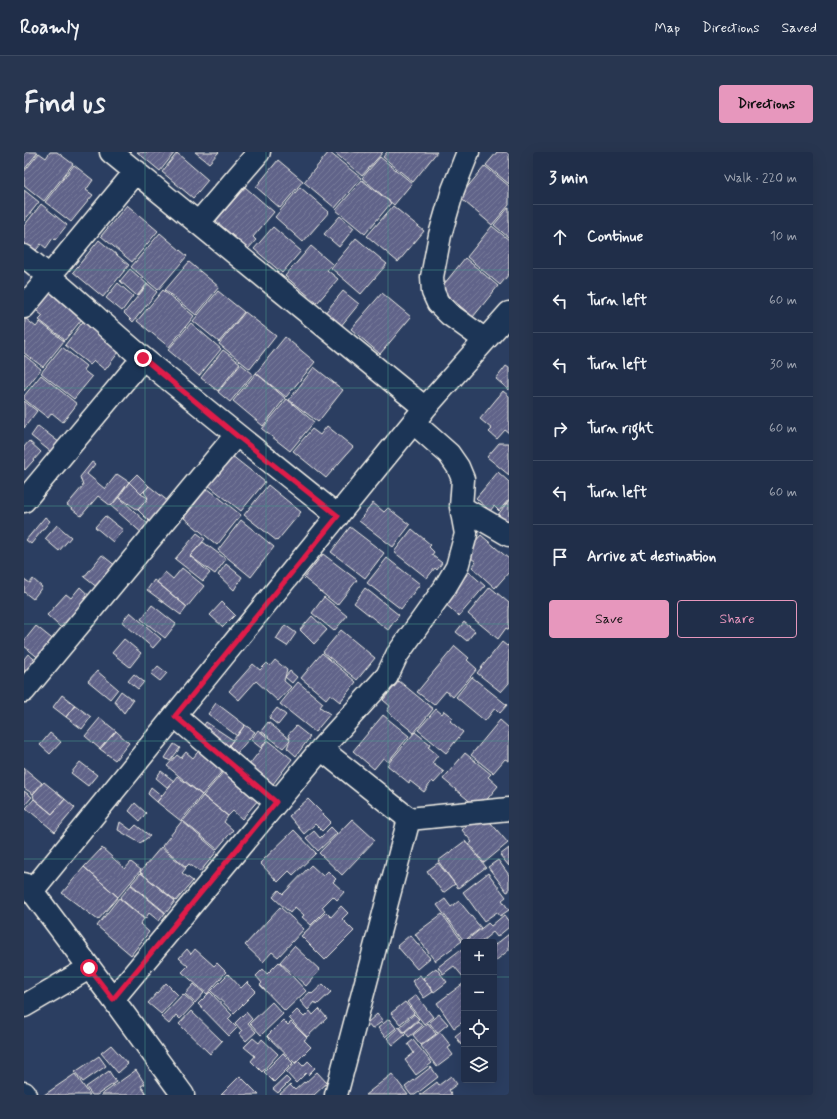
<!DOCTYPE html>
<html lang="en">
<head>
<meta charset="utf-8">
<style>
  body { margin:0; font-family:Mynerve,sans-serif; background:#283650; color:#f1f3f6 }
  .controls { position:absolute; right:12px; bottom:12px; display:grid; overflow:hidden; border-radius:4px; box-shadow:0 4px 16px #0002 }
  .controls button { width:36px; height:36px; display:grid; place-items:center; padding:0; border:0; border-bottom:1px solid #3d4a61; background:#202e49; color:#f1f3f6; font:20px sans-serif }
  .stop { position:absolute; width:12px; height:12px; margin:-9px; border:3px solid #e11d48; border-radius:50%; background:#fff }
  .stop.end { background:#e11d48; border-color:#fff; box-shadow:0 1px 4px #0008 }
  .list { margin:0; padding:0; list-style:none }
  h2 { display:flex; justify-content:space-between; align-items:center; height:52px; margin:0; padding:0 16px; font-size:17px }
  h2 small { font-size:13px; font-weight:400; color:#a2a8b4 }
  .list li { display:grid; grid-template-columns:26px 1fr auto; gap:12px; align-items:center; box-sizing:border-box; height:64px; padding:0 16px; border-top:1px solid #3d4a61 }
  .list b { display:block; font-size:15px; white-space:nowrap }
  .list em { font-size:13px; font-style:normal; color:#a2a8b4 }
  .actions { display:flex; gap:8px; padding:12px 16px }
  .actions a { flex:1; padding:9px 0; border:1px solid #e797bd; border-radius:4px; text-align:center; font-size:14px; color:#e797bd }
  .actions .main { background:#e797bd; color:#111 }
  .icon { flex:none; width:22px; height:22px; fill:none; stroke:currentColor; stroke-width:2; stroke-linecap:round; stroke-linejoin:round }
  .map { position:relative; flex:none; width:485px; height:943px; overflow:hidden; border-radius:4px }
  header { display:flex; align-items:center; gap:24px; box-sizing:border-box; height:56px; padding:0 20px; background:#202e49; border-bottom:1px solid #3d4a61 }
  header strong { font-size:19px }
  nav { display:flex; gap:22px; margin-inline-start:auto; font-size:14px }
  .intro { display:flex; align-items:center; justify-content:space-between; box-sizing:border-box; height:96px; padding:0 24px }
  h1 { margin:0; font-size:28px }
  .button { padding:10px 18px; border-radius:4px; background:#e797bd; color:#111; font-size:14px; font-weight:700 }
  main { display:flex; gap:24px; padding:0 24px }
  aside { flex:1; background:#202e49; border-radius:4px; box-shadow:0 4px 16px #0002 }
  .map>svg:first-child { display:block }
  .building { fill:url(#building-hatch); stroke:#f4f1e8 }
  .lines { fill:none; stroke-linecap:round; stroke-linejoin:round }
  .minor-casing { stroke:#f4f1e8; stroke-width:25 }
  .minor { stroke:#1d3557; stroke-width:22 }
  .route { stroke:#e11d48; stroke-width:5 }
  .grid { fill:none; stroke:#48958c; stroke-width:1; stroke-opacity:0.55 }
</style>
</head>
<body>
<header>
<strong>Roamly</strong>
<nav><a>Map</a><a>Directions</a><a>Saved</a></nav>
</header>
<div class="intro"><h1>Find us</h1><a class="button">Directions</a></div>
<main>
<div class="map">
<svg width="485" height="943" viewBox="0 0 485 943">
  <defs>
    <pattern id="building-hatch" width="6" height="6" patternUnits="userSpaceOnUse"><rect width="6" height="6" fill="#616489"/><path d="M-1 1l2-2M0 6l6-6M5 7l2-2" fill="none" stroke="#787b9a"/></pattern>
  </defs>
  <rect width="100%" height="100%" fill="#2b3e61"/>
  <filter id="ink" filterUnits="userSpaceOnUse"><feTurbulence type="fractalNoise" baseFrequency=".025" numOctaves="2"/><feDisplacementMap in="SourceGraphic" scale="8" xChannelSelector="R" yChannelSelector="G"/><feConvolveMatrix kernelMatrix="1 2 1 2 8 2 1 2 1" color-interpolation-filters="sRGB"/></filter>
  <g filter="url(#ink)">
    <!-- building -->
    <path class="building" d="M0 0H14L0 18Z
      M26 0H33L49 12 20 49 0 33V20L15 1 22 6Z
      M113 0H151L136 19Z
      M171 0H195L185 11Z
      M305 0 337 26 311 56 280 30Z
      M310 0H359L338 24Z
      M363 0H413L389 30 359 5Z
      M473 0H485V32L462 13Z
      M153 1 184 28 169 46 138 20Z
      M356 5 388 31 370 53 338 26Z
      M254 8 279 29 256 56 232 35Z
      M50 13 69 28 62 38 69 43 47 70 21 50Z
      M461 14 485 34V53L468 73 435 45Z
      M338 28 367 51 341 82 312 58Z
      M221 35 250 60 229 85 232 88 224 97 192 69Z
      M276 35 305 60 279 90 251 65Z
      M0 38 15 50 0 69Z
      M17 52 43 73 31 88 29 86 22 96 17 92 9 102 0 95V74Z
      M103 53 134 79 108 110 77 84Z
      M369 54 400 79 374 110 343 84Z
      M485 55V86L470 73Z
      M316 64 330 76 315 95 300 82Z
      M468 74 485 88V122L476 133 443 105Z
      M249 75 277 99 258 121 230 97Z
      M136 81 163 104 134 138 107 115Z
      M332 86 363 112 337 142 307 116Z
      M75 88 105 113 79 145 49 120Z
      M287 94 308 112 303 118 314 127 293 151 261 124Z
      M441 106 474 134 449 165 416 137Z
      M165 110 195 135 172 163 141 138Z
      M106 117 123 132 113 144 96 129Z
      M94 131 109 144 98 159 82 146Z
      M124 132 133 140 109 170 100 161Z
      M25 133 62 162 41 188 15 168 19 164 8 155Z
      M139 138 170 164 145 195 113 169Z
      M194 139 220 160 195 190 169 169Z
      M319 139 335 152 316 175 300 162Z
      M358 141 387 165 356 202 327 177Z
      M221 160 252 184 226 217 195 192Z
      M1 166 12 175 16 170 40 189 19 215 0 201Z
      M61 167 98 196 81 218 70 209 66 213 41 193Z
      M167 171 197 197 175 224 144 198Z
      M261 185 291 210 262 245 232 221Z
      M38 195 62 214 59 218 68 225 50 247 17 221Z
      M199 198 216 211 194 239 177 226Z
      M0 203 17 217 0 239Z
      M217 212 229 222 206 250 194 240Z
      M482 214 485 216V238L472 227Z
      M290 215 319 238 294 270 265 248Z
      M232 221 261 246 239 274 209 249Z
      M17 223 53 252 39 270 28 261 24 266 0 247V244Z
      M479 239 485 244V281L481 278 473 287 465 280 468 277 456 267Z
      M263 247 290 270 266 299 238 277Z
      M0 249 13 259 0 276Z
      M14 274 40 294 32 304 7 284Z
      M303 274 329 295 302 326 269 299 288 277 296 283Z
      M5 289 17 300 1 318 0 317V295Z
      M475 291H485V323L463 305Z
      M207 303 241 330 217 359 184 333Z
      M68 310 71 312 63 322 81 337 93 322 105 330 87 354 74 344 57 364 43 353 59 334 56 325Z
      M474 320 485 330V347L475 359 470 354 466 359 452 346Z
      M113 322 125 334 117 342 105 330Z
      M105 330 117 342 124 346 114 358 95 345Z
      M244 333 277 360 253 389 220 363Z
      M125 334 145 350 127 371 114 358 124 346 120 340Z
      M183 336 217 363 193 393 160 366Z
      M95 345 126 374 119 382 87 354Z
      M485 348V371L474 363Z
      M349 351 360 360 364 356 386 373 369 395 335 369Z
      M81 364 99 378 89 390 71 375Z
      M21 365 26 369 7 392 2 388Z
      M217 368 250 395 227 425 194 398Z
      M33 373 47 385 35 399 21 387Z
      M326 375 360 401 341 426 307 400Z
      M388 377 407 393 405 395 410 400 408 403 418 411 413 418 411 416 403 426 370 400Z
      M173 381 181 387 166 404 186 421 179 429 151 407Z
      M457 383 485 407V420L471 436 448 415 452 410 441 401Z
      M179 390 202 407 191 422 166 404Z
      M299 402 333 428 313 453 280 426Z
      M78 403 92 414 74 436 60 425Z
      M363 406 396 432 377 457 343 431Z
      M202 412 218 425 210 438 194 423Z
      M158 416 180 434 163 455 133 430 141 420 149 427Z
      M445 420 461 434 435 464 419 450Z
      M0 427 6 431 9 427 18 435 9 447 0 440Z
      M130 428 163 455 157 463 123 438Z
      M56 435 73 451 45 483 23 463 42 442 47 446Z
      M466 435 485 451V478L482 476 474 487 444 462Z
      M341 436 375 463 364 478 330 451Z
      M300 445 323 464 310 479 288 461Z
      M198 450 211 463 199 475 186 463Z
      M128 453 152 472 141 486 117 467Z
      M106 460 137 487 129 496 98 470Z
      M288 464 303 478 290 492 276 478Z
      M440 470 451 479 443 489 432 480Z
      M261 473 272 481 263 494 252 487Z
      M12 474 32 490 17 508 0 494V489Z
      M317 478 351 506 333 528 299 500Z
      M100 487 117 501 106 515 88 501Z
      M478 490 483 494 485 492V531L477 540 453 521Z
      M431 494 445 506 443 508 453 517 429 545 422 539 410 553 393 540Z
      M298 501 332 530 316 550 306 542 302 547 277 526Z
      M4 502 14 510 0 526V507Z
      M251 508 263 518 260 529 267 535 254 549 232 529 215 548 205 539 229 512 236 518 243 511 246 514Z
      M134 514 143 521 136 529 127 522Z
      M73 519 94 537 86 547 64 529Z
      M266 519 273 525 268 531 261 525Z
      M110 522 120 530 114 537 104 529Z
      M448 525 483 553 476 561 471 556 461 569 432 545Z
      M375 529 409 557 390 581 363 559 366 554 359 548Z
      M274 530 299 551 296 555 306 562 291 580 256 552Z
      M97 539 109 548 100 561 90 549Z
      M38 543 51 553 42 565 29 555Z
      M192 551 221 573 213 584 184 562Z
      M51 553 67 565 58 577 42 565Z
      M253 556 262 563 254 573 245 566Z
      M412 557 418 562 420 559 429 566 426 569 439 580 422 601 394 578Z
      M359 563 385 584 364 610 359 606 350 617 329 599Z
      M76 566 92 579 76 597 61 584Z
      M476 568 485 576V609L481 607 469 621 447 603Z
      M182 570 209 588 202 598 176 579Z
      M244 570 266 588 259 596 237 579Z
      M221 573 231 580 213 601 205 593Z
      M272 574 286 585 272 604 263 596 266 588 264 583Z
      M234 578 244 586 237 596 227 588Z
      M92 579 105 591 91 608 76 597Z
      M391 580 406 592 404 595 414 603 408 611 420 620 410 631 408 629 400 640 386 629 385 631 363 613Z
      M26 581 37 590 26 602 16 593Z
      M244 588 268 607 249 632 225 613Z
      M150 592 156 596 146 609 141 606Z
      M177 596 201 616 178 643 143 614 153 603 157 606 162 600 169 606Z
      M441 601 467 622 464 625 474 634 455 657 419 627Z
      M56 610 73 623 64 634 47 621Z
      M0 616 18 631 9 642 0 636Z
      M137 619 150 629 144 636 132 626Z
      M200 619 235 647 218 667 209 659 204 664 179 644Z
      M153 624 178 643 157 669 133 650Z
      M20 630 41 647 28 662 10 647 9 642Z
      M127 635 138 644 133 650 124 642Z
      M0 639 8 645 0 654Z
      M179 644 204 664 200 670 209 678 193 697 159 669Z
      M94 645 98 648 94 655 89 651Z
      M10 647 28 662 41 647 51 656 31 680 2 656Z
      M284 647 307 670 298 679 291 672 280 682 265 664Z
      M111 651 122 661 116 669 105 659Z
      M461 664 484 691 460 711 445 692 448 690 438 678 449 669 451 672Z
      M328 667 351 688 318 723 295 701Z
      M158 669 193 699 176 720 165 712 162 715 138 694Z
      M96 670 107 678 112 673 126 684 116 691 94 678Z
      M307 675 313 681 294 699 282 686 290 679 296 686Z
      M270 678 292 701 269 723 265 719 254 730 236 711Z
      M441 689 462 715 434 736 414 709Z
      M137 695 162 716 158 721 169 729 152 749 116 720Z
      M78 696 101 717 107 710 117 718 94 745 60 715Z
      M485 696V714L476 703Z
      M474 708 485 723V739L483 740 464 715Z
      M414 711 431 732 419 741 403 719Z
      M287 713 299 724 304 719 312 727 309 730 320 740 313 748 309 744 298 755 301 759 287 773 278 765 280 763 271 755 266 761 249 745 255 738 259 742Z
      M60 715 94 745 74 768 38 741Z
      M117 721 151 749 142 761 107 732Z
      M464 721 482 745 478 748 485 758 476 764 473 760 460 769 439 740Z
      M107 733 141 761 135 769 125 761 121 767 96 746Z
      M95 746 120 767 116 772 125 780 107 803 73 774Z
      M421 747 427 755 435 749 457 776 440 789 413 753Z
      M317 754 324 761 318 767 330 779 301 808 277 784 302 760 307 765Z
      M256 755 280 777 254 805 248 800 239 810 221 793Z
      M418 762 438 789 411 809 391 782Z
      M480 763 485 770V775L473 785 469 780 457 790 442 789 464 771 467 774Z
      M485 782V798L470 810V791L471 793Z
      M386 783 406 806 393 817 373 794Z
      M270 794 296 818 282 834 256 810Z
      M163 797 167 802 171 797 190 814 193 811 202 820 183 842 158 820 164 814 155 806Z
      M436 798 440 803V826L430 814 419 822 414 815Z
      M255 810 282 839 261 859 236 833 238 831 232 824 239 817 243 822Z
      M412 816 423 830 410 840 399 826Z
      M204 822 217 836 223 830 232 839 210 861 187 839Z
      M396 823 409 840 400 846 388 829Z
      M142 831 154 843 137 862 124 851Z
      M440 831V869L430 876 413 851Z
      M170 832 180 841 171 851 161 842Z
      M299 832 307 840 293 853 291 850 284 858 276 849 286 840 288 842Z
      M186 840 208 863 204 867 213 876 205 884 174 852Z
      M159 842 170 852 156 867 152 863 145 872 137 865Z
      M392 843 409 865 400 872 383 850Z
      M248 850 259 862 237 883 226 871Z
      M381 850 390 861 376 872 367 861Z
      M295 857 303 866 283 885 265 866 273 858 280 865 286 859 289 863Z
      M167 859 198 889 186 902 155 872Z
      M222 860 228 867 224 871 232 880 222 889 215 881 218 879 211 871Z
      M353 862 359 869 348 877 343 871Z
      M390 862 395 867 380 880 376 875Z
      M415 862 424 872 413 881 405 870Z
      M365 867 372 876 361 885 354 876Z
      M259 868 264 873 267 870 283 886 280 888 287 895 271 911 243 884Z
      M394 869 398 874 385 885 381 880Z
      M404 871 412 882 397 893 389 883Z
      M375 875 381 883 369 893 363 886Z
      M440 877V892L438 893 431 884Z
      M416 880 427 894 424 896 429 903 413 915 397 894Z
      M229 886 235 891 238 887 254 902 238 920 227 909 231 904 220 895Z
      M389 888 408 911 392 923 381 908 390 901 384 892Z
      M87 893 104 912 94 921 77 901Z
      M259 901 269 911 250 930 240 920Z
      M75 904 82 914 59 930 51 920Z
      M274 909 279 914 284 909 291 916 284 923 282 921 272 931 262 920Z
      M407 915 414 925 391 943H387L381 935Z
      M112 918 121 932 117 934 123 943H77Z
      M85 919 92 930 73 943H68L62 935Z
      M293 920 303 931 290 943H255L266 933 271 938 280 930 281 931Z
      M51 922 66 943H20Z
      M368 922 384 943H341Z
      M216 924 235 943H197Z
      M427 924 433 932 425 938 428 943H396L413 930 415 933Z
      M262 925 266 929 254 941 249 937Z"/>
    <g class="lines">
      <!-- minor casing -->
      <g class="minor-casing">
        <path id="minor" d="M87 0 401 256
          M444 0 429 38 416 83 408 125 409 140 414 151 425 162 461 188
          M175 70 235 0
          M0 104C42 136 79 173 120 207 184 260 249 312 314 364
          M0 155 112 19
          M0 349 119 206
          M437 355 485 383
          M0 539 212 283
          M151 564 252 650
          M297 597 385 667 312 943
          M385 667 485 657
          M0 732 8 739 89 847 159 943
          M8 739 401 256 485 161
          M89 847 297 597 363 524 373 503 420 437 433 415 442 382 437 355 439 327 434 315 425 302 390 271
          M0 854 65 816
          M0 941 1 943"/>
      </g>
      <!-- minor -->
      <use href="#minor" class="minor"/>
    </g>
  </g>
  <g class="lines" filter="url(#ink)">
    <!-- route -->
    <path class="route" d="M65 816 89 847 252 650 151 564 314 364 212 283 119 206"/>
  </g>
  <!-- grid -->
  <path class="grid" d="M121 0V943M242 0V943M364 0V943M0 118H485M0 236H485M0 354H485M0 472H485M0 589H485M0 707H485M0 825H440M470 825H485"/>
</svg>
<div class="controls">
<button>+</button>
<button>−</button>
<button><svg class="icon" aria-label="locate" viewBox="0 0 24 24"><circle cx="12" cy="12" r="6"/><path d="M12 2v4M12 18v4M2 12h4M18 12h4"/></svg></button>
<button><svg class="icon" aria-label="layers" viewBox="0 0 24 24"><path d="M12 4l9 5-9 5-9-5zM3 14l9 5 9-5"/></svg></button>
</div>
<div class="stop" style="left:65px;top:816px"></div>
<div class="stop end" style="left:119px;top:206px"></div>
</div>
<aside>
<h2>3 min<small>Walk · 220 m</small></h2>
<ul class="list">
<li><svg class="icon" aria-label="ahead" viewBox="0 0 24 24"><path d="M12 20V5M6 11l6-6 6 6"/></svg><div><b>Continue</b></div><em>10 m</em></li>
<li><svg class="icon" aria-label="left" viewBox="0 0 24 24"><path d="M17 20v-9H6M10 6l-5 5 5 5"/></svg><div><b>Turn left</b></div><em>60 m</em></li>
<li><svg class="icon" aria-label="left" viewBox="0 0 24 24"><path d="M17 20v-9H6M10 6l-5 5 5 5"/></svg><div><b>Turn left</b></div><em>30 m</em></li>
<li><svg class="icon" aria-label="right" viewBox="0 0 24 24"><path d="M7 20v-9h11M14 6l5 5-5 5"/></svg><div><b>Turn right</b></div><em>60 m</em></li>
<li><svg class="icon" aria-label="left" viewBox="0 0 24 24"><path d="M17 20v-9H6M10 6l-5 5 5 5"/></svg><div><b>Turn left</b></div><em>60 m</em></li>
<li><svg class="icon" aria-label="arrive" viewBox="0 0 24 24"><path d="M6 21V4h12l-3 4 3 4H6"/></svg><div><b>Arrive at destination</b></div></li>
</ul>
<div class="actions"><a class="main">Save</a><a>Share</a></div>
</aside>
</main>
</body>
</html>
